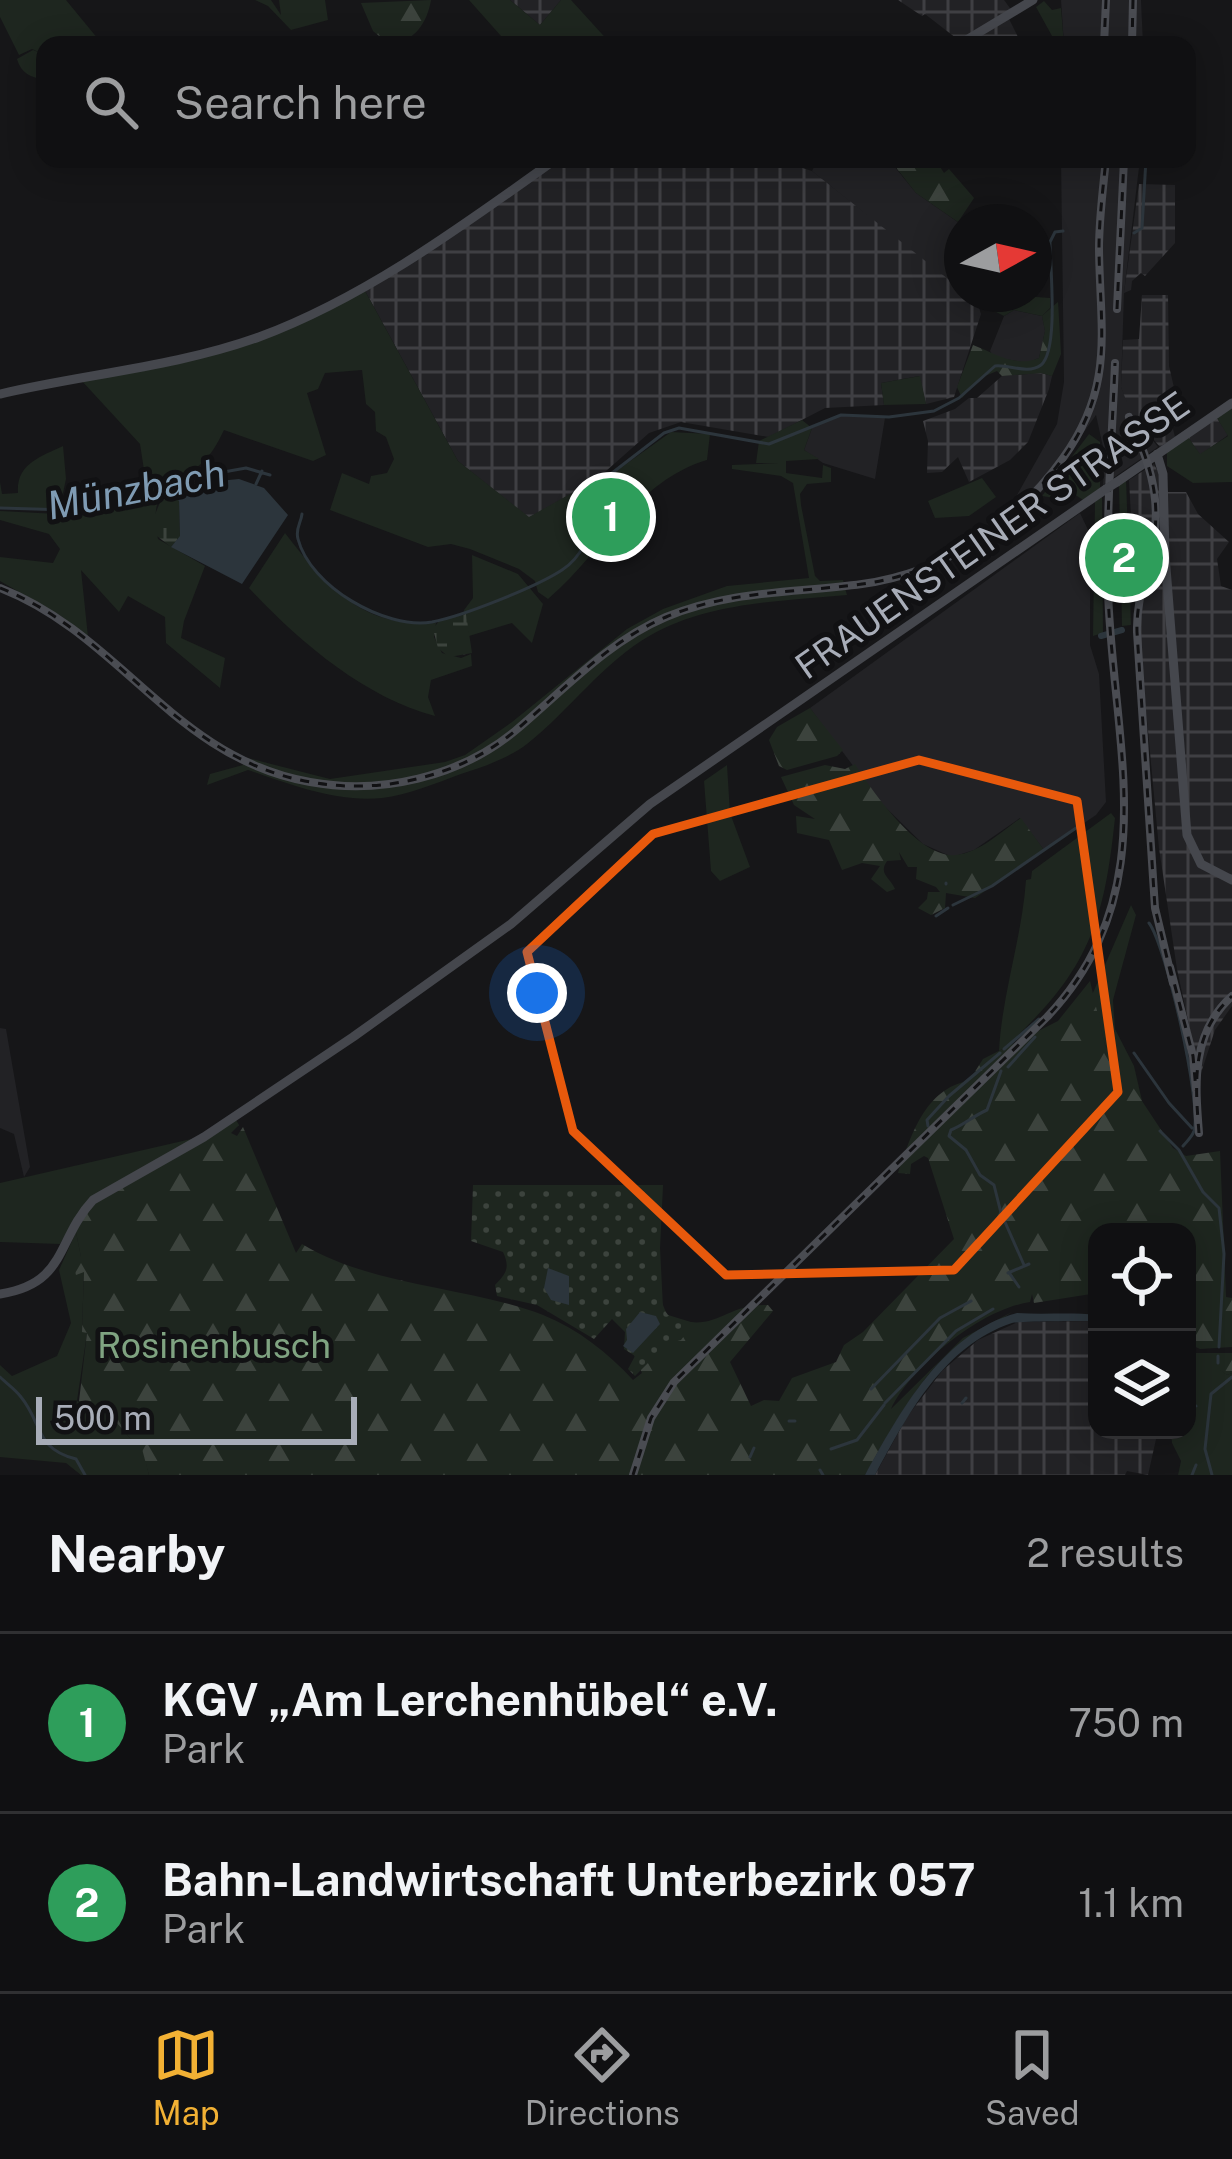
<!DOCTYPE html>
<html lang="en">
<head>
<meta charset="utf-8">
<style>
  body { margin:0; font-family:"Public Sans",sans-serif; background:#1e1e20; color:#f1f3f6 }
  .controls { position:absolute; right:36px; bottom:36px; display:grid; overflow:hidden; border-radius:24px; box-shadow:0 6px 30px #0003 }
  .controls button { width:108px; height:108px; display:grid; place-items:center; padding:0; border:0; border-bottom:3px solid #303032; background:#101012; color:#f1f3f6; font:60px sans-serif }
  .compass { position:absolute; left:944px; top:204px; width:108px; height:108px; border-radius:50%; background:#101012; box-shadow:0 6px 30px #0003; rotate:82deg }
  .scale { position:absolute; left:36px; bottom:30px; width:321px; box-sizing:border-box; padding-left:12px; border:6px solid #a8adb8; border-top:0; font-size:33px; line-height:42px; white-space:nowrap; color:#a8adb8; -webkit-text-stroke:9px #111113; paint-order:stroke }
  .you { position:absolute; left:537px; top:993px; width:42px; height:42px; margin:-30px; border:9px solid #fff; border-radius:50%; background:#1a73e8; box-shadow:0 0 0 18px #1a73e833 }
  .badge { display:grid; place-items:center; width:78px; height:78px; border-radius:50%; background:#f2b134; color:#fff; font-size:39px; font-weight:700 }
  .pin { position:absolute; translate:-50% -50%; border:6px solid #fff; box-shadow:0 3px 12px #0006 }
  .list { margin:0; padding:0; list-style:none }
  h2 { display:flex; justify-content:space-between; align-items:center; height:156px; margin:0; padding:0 48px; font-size:51px }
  h2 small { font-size:39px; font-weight:400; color:#9c9d9f }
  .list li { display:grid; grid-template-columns:78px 1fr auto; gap:36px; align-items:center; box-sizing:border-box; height:180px; padding:0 48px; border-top:3px solid #303032 }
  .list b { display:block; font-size:45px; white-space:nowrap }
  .list p { margin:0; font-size:39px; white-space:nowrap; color:#9c9d9f }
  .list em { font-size:39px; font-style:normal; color:#9c9d9f }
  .icon { flex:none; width:66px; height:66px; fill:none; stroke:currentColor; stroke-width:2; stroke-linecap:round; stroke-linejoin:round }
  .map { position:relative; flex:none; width:1232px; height:1475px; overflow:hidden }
  .search { position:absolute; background:#101012; box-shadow:0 6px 30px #0003; left:36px; right:36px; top:36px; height:132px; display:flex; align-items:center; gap:30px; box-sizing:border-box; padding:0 42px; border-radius:24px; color:#9c9d9f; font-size:45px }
  .sheet { height:516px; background:#101012 }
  nav { display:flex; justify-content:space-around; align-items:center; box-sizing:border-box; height:168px; border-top:3px solid #303032; background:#101012; font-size:33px; color:#9c9d9f }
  nav a { display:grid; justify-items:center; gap:6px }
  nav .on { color:#f2b134 }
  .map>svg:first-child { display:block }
  .built { fill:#222225 }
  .industrial { fill:url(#industrial-grid) }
  .green { fill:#1e261f }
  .forest { fill:url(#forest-firs) }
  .wetland { fill:url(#wetland-marsh) }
  .park { fill:url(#park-dots) }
  .water { fill:#2c353c }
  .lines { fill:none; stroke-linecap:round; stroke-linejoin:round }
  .stream { stroke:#2c353c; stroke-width:3 }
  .canal { stroke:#2c353c; stroke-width:6 }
  .secondary { stroke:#45474d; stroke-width:9 }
  .rail-casing { stroke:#4a4c52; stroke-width:8 }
  .rail { stroke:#111113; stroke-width:3; stroke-dasharray:9; stroke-linecap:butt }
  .secondary-bridge { stroke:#45474d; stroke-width:9 }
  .marked { fill:none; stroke:#e8590c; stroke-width:9; stroke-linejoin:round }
  .labels { text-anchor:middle; stroke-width:10; stroke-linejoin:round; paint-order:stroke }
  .street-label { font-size:36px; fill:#a8adb8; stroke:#111113 }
  .park-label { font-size:36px; fill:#7fa381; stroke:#111113 }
  .water-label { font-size:39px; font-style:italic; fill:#7f9bb3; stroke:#111113 }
</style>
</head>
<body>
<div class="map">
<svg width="1232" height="1475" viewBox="0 0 1232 1475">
  <defs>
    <pattern id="industrial-grid" width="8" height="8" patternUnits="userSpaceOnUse" patternTransform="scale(3)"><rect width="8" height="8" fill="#222225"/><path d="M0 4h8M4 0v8" fill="none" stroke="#3f3f43"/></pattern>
    <pattern id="forest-firs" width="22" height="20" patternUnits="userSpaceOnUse" patternTransform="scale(3)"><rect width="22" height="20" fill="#1e261f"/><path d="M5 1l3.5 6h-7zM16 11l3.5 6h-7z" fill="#3c433d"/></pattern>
    <pattern id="wetland-marsh" width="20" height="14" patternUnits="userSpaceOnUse" patternTransform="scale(3)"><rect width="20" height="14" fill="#1e261f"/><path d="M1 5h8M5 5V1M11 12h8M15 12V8" fill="none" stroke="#3c433d"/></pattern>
    <pattern id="park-dots" width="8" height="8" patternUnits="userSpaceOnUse" patternTransform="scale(3)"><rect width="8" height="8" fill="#1e261f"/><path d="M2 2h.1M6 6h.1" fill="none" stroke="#3c433d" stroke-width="1.8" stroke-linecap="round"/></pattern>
  </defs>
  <rect width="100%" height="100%" fill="#161618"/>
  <!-- built -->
  <path class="built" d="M1061 0H1141L1143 45H1064Z
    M858 159H896L894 166 916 193 962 225V292L812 171 814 167Z
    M1061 159H1140L1124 293 1121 387 1132 413 1158 447 1103 485 1105 456 1096 415 1028 511 1017 495 1057 424 1064 382Z
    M1014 310 1042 316 1045 331 1039 358 1027 363 994 357 990 351 1004 316Z
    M857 415 885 418 875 479 823 463 804 450 812 428 838 416Z
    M1080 513 1090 534V645L1099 674 1106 802 1096 815 1044 850 1020 818 974 850 952 857 923 844 880 802 810 708Z
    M0 1028 6 1029 30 1167 24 1177 14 1134 0 1128Z"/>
  <!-- industrial -->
  <path class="industrial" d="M510 0H561L540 25Z
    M898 0H1004L1012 11 1007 15 1022 45H965L925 14 922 16Z
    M560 159H774L812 171 977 302 981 314 954 397 926 404 919 376 881 383 884 405 825 408 769 437 681 422 649 433 597 479 529 518 458 461 363 287 462 228Z
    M1139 184 1175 185V243L1145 276 1141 273 1132 281 1131 290 1124 293Z
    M1142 295H1168L1169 366 1180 414 1172 425 1175 437 1160 447 1131 413 1121 387 1123 340 1139 339Z
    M1041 373 1052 376 1049 389 1028 442 1010 460 969 482 958 457 942 472 927 473 928 441 923 421 955 409 969 398H977L1002 376Z
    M1217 418 1228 435 1200 455 1188 437Z
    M1154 464 1168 492H1186L1198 514 1229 542 1217 559 1221 586 1232 590V1006L1215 1030 1200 1076 1177 969 1159 848 1136 602 1129 480Z
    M1097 1321V1430H1158L1148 1475 1127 1471 1125 1475H875L907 1417 942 1371 978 1340 1018 1322Z"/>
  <!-- green -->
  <path class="green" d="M0 0H66L103 45H45V55L32 49 19 55 0 17Z
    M255 0H271L281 15 279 0H325L328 20 291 30 268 6Z
    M469 0H510L540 25 561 0H571L612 45H509Z
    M1044 1 1052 10 1061 8 1064 45H1057L1036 7Z
    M364 289 458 461 529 517 597 479 603 493 612 474 671 432 710 434 707 460C636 481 601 554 548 599L538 592 535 581 519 569 470 549 451 544 428 547 330 510 342 473 369 484 371 476 387 473 394 459 386 437 376 431 375 412 366 404 362 370 325 373 318 389 307 393 326 455 313 461 224 430C210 459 199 472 168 479L173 486C152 496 154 520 158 539L205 566 184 621 181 638 225 658 220 688 166 643 165 617 128 596 119 612 81 570 88 637 61 616 0 581V557L53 563 60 549 49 534 0 520V511L57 514 75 509 100 486 146 483 140 444 81 380 266 337Z
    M994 294 1050 298V308L1042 316 1014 310 1004 316 990 309Z
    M920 376 926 404 884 405 881 383Z
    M1232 407V482L1193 483 1167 466V451L1188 437 1200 454 1228 436 1217 418Z
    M802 420 812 428 804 450 819 459 786 461V473L822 478 823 465 831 468V482L807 484 800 494 801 505 815 576 820 581 843 580 847 595C782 601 709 602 651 635 603 662 570 710 527 744 509 758 483 767 461 774 436 783 408 795 382 798 338 803 289 784 248 770L207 785 210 774 243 765 236 755 330 779 445 762 465 755 512 722 627 629 663 609 727 586 809 578 793 483 781 476 732 469V465L779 463H756L759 441Z
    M1089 434 1100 442V488L1083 500 1068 490 1054 498 1042 496Z
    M63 446 66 479 60 507 54 511 0 508V482L2 494 18 493C16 464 40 457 63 446Z
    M982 478 996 497 969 516 935 518 928 501Z
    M1126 478 1131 625 1122 626 1119 484Z
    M1102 497 1103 633 1093 636 1095 502Z
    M285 533C327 587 361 628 436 623L434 637 442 653 461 658 471 654 472 666 431 680 428 697 435 716C365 698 298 641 249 588Z
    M472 555 518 574 543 604 532 643 512 623 469 636 464 610 473 598Z
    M727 765 730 813 750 867 720 881 711 871 704 781Z
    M1111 813 1115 818C1106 903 1095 957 1033 1020 1022 1031 1012 1043 999 1051 1002 993 1022 938 1026 880L1031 879 1032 871Z
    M1131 905 1136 915 1113 1000 1115 1029 1134 1066 1143 1105 1105 1045 1092 995Z
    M200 1137 89 1198 60 1244 0 1242V1183Z
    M76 1232 84 1271 82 1331 87 1333 77 1401 115 1421 130 1438 142 1445 149 1475H81L66 1463 0 1457V1365L12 1376 57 1356 71 1323 59 1270Z
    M1187 1360 1192 1367H1217L1227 1375 1232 1373V1475H1178L1181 1461 1172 1443 1171 1430H1187Z"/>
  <!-- forest -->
  <path class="forest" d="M431 0C427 23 415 41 390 45L373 31 361 3Z
    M33 50 45 55V79C31 78 21 73 17 59Z
    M896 159H935L944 173 949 169 974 198 958 222 916 193 894 165Z
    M1058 302 1061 354 1052 376 1041 373 1002 376 997 371 980 378 962 398 957 387 973 345C994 353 1016 368 1039 358L1045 331 1042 316Z
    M810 708 843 750 837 756 787 770 779 766 769 740 777 727Z
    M855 764C873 792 919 859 956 855 980 853 1002 831 1021 818L1044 850 975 898 946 893 945 908 931 915 918 908 927 899 928 892H940L936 887 916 879 917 867H908L899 852 901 860 887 861C878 874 890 877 895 889L887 892 871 879 880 866 862 863 842 870 829 840 797 833 796 816 815 819 794 805 781 777 825 765 845 769Z
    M1090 981 1105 1045 1173 1148 1186 1156 1220 1151 1226 1297 1232 1298V1347L1200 1349 1187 1343V1232H1097V1293L1034 1303 1032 1294 1030 1302C981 1309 912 1365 891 1409L963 1338 1012 1312C990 1328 960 1340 940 1361 909 1395 888 1435 865 1475H149L141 1445 130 1438 115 1421 91 1417 78 1410 87 1333 82 1332 84 1272 76 1275 75 1271 81 1257 76 1232 89 1207 236 1120 239 1125 231 1133 237 1136 243 1127 296 1253 302 1244C373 1287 467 1286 543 1315 578 1329 608 1353 633 1380L642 1373 633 1353 661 1300 667 1315C715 1337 723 1303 768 1305L773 1311 730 1362 751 1406 764 1400 779 1401 792 1378 836 1362 844 1345 863 1332 954 1239 928 1158 924 1156 911 1164 910 1174 898 1173C911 1136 925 1088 969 1081L983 1059 1058 1021Z
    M1187 1353H1232V1373L1227 1375 1217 1368 1197 1383Z"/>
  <!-- wetland -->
  <path class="wetland" d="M178 485 172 495 179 501 180 537 171 547 153 533 154 517 166 488Z
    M466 614 472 653 449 657 438 648 433 629 439 621Z"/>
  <!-- park -->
  <path class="park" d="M473 1185H663L660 1248 663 1308 668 1315 694 1323 681 1340 667 1344 635 1376 628 1369 635 1356 624 1349 625 1332 612 1319 594 1339 537 1305 497 1296 495 1285C507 1273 510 1267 503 1252L471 1241Z"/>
  <!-- water -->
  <path class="water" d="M239 479 264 488 288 515 242 584 171 547 180 536 179 501 172 495 178 485Z
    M548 1268 569 1276V1305L551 1300 544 1288Z
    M640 1312 656 1316 660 1324 633 1353 623 1346 627 1340 626 1329Z
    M1017 1313C1044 1315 1071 1312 1097 1315V1321C1086 1321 1019 1321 1012 1323 943 1346 907 1416 875 1475H865C900 1412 942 1333 1017 1313Z"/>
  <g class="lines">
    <!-- stream -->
    <path class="stream" d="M1134 233 1142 228 1146 159
      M256 484 262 471
      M0 508 69 510 105 486 151 485 246 468 270 475
      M302 514C301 523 295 529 298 539 310 586 385 630 432 622 463 616 536 587 562 570 598 547 589 502 612 473L664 433 679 428 769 444 841 415 889 417 934 411 959 398 995 366C1009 364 1027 375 1041 365 1059 350 1050 266 1050 242L1055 232 1063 231
      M946 884V883
      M953 905 992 886 1076 828
      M936 916 948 908
      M1149 923C1166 945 1202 1104 1194 1131 1192 1137 1187 1141 1183 1146
      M1004 1049 1039 1019
      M1134 1053 1169 1103 1192 1128
      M1008 1067 1035 1037
      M1001 1071 987 1110C973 1116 964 1125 951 1130L949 1136 966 1150 980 1175 994 1185 1001 1213 1024 1265
      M928 1126 927 1120 949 1096 1000 1053
      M1160 1131 1179 1150 1203 1192 1219 1208 1224 1254 1219 1347
      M1008 1273 1029 1264
      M1010 1274 1019 1287
      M1218 1363V1356
      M0 1377C7 1384 15 1389 21 1397 43 1424 35 1449 76 1459L85 1475
      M871 1389 940 1318 971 1301
      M885 1403 956 1331 993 1309
      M962 1403 966 1398
      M1187 1410 1196 1406
      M789 1421H795
      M831 1449 857 1440 884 1405
      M750 1457 754 1448
      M820 1470 823 1475
      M1192 1475 1196 1465
      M1212 1475 1205 1449 1211 1394 1232 1377"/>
    <!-- canal -->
    <path class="canal" d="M1101 636 1122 630"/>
    <!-- secondary -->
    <path class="secondary" d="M958 45 1033 0
      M0 394C85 374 176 367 259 337 365 298 465 224 556 159
      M1157 454 1163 474 1165 555 1187 835 1201 864 1232 880
      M1117 482 1232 403
      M0 1294C67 1284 56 1240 93 1200L204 1137 353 1037 511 924 650 804 1106 489"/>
    <!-- rail casing -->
    <g class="rail-casing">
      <path id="rail" d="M1104 45 1106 0
        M1132 45 1133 0
        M1117 309 1124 159
        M1129 417C1147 456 1161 494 1154 537 1148 570 1136 599 1137 632L1155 908 1173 983
        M0 588C121 635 174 758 310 782 381 795 459 777 515 731 564 690 607 642 666 617 730 590 795 593 862 584 944 573 1016 524 1063 458 1115 386 1100 331 1099 249 1099 219 1103 189 1106 159
        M1170 967 1193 1056 1196 1090
        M1199 1133C1195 1083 1191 1033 1232 996
        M633 1475 651 1418 674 1382 1047 1017C1166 891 1113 746 1108 591 1106 515 1112 439 1115 363"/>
    </g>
    <!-- rail -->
    <use href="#rail" class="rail"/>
    <!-- secondary-bridge -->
    <path class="secondary-bridge" d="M1106 489 1117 482"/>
  </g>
  <!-- marked area -->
  <path class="marked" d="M919 760 1077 801 1118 1092 954 1270 726 1275 573 1131 527 952 653 834Z"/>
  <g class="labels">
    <!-- street labels -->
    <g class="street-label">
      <text transform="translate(992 535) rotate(-35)" y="13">FRAUENSTEINER STRASSE</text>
    </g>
    <!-- park labels -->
    <g class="park-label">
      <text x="214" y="1358">Rosinenbusch</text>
    </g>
    <!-- water labels -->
    <g class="water-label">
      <text transform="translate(136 489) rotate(-11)" y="14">Münzbach</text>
    </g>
  </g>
</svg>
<div class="controls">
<button><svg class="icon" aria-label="locate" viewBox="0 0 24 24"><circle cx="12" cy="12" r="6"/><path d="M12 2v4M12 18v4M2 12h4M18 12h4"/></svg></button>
<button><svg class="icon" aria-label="layers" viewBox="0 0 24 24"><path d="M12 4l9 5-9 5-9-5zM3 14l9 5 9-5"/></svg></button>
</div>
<svg class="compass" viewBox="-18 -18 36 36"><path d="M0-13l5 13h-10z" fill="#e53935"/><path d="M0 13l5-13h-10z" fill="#9c9d9f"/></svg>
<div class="scale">500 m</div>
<div class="you"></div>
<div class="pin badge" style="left:611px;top:517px;background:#2e9e5b">1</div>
<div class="pin badge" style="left:1124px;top:558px;background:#2e9e5b">2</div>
<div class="search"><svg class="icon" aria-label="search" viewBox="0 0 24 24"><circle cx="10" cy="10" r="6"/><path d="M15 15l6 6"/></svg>Search here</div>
</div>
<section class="sheet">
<h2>Nearby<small>2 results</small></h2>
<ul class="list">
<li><span class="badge" style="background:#2e9e5b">1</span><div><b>KGV „Am Lerchenhübel“ e.V.</b><p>Park</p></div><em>750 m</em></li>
<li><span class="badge" style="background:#2e9e5b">2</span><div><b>Bahn-Landwirtschaft Unterbezirk 057</b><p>Park</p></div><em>1.1 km</em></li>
</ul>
</section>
<nav>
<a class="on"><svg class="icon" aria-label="map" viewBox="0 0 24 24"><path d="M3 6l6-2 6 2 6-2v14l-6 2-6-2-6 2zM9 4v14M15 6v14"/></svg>Map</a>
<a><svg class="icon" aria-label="directions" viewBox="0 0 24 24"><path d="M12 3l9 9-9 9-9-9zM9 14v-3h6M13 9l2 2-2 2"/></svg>Directions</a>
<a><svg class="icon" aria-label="saved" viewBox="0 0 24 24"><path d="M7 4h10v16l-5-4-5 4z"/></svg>Saved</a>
</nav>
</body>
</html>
